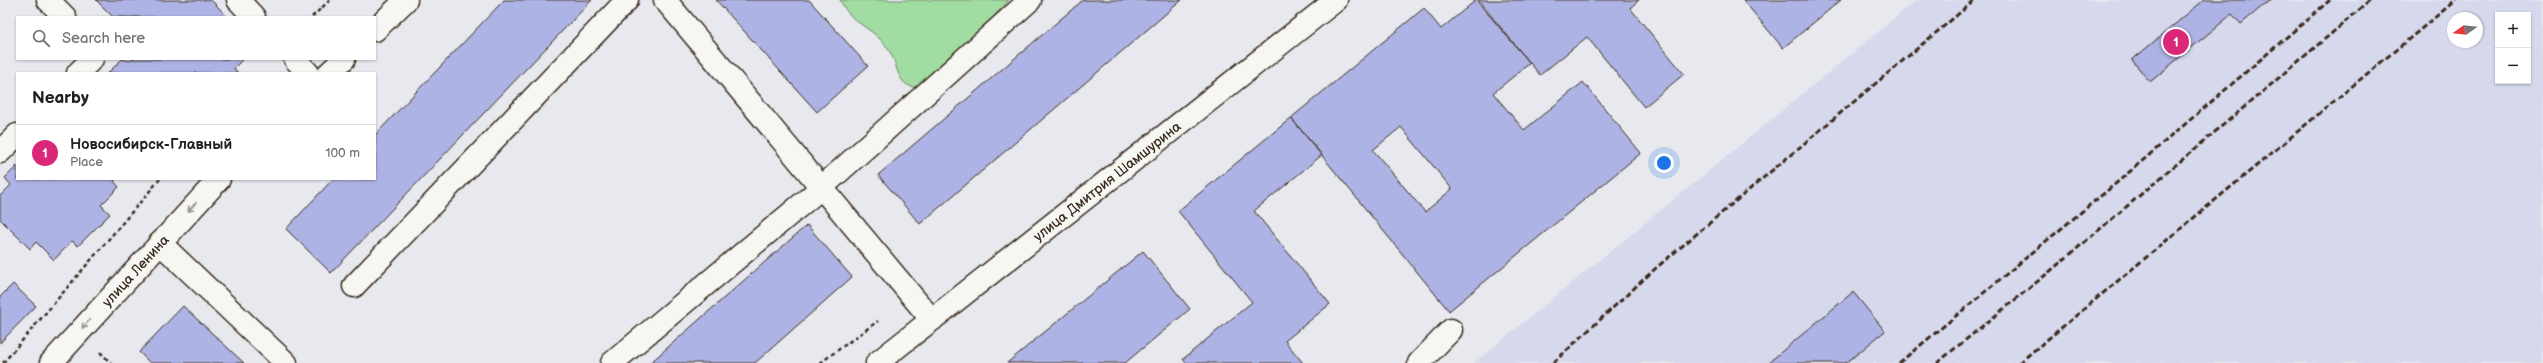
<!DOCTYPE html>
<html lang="en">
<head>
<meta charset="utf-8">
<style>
  body { margin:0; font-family:"Balsamiq Sans",sans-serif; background:#f6f6f6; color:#202124 }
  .controls { position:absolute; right:12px; top:12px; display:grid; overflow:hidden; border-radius:0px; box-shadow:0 1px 3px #0004 }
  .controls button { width:36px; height:36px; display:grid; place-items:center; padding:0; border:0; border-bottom:1px solid #e0e0e0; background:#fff; color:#202124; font:20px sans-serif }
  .compass { position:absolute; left:2447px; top:12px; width:36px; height:36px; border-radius:50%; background:#fff; box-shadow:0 1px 3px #0004; rotate:255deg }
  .you { position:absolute; left:1664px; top:163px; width:14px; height:14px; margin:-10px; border:3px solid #fff; border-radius:50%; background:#1a73e8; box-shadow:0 0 0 6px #1a73e833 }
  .badge { display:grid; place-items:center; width:26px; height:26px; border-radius:50%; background:#db2777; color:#fff; font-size:13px; font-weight:700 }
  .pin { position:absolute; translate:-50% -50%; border:2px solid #fff; box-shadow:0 1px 4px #0006 }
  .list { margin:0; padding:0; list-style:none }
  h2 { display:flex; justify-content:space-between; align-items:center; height:52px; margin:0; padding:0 16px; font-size:17px }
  h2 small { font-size:13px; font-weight:400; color:#757577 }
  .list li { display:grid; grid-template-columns:26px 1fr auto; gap:12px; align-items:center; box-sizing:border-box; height:56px; padding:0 16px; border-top:1px solid #e0e0e0 }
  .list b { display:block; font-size:15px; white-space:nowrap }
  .list p { margin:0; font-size:13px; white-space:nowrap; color:#757577 }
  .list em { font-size:13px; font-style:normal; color:#757577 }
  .icon { flex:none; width:22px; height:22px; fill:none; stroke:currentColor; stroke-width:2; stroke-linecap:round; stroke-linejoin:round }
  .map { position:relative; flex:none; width:2543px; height:363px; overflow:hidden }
  .search { position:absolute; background:#fff; box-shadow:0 1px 3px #0004; left:16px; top:16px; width:360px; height:44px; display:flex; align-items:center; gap:10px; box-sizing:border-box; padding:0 14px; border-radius:0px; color:#757577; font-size:15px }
  .panel { position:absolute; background:#fff; box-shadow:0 1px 3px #0004; left:16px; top:72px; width:360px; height:108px; border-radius:0px }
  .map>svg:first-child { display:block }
  .built { fill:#d6d9ec; fill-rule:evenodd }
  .green { fill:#a1dca2; stroke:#6e8360 }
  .building { fill:#adb3e4; stroke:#3b2a1e; fill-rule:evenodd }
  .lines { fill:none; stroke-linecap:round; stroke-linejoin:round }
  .minor-casing { stroke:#3b2a1e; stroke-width:25 }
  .path { stroke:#3b2a1e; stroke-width:2.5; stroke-dasharray:4 3; stroke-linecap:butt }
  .minor { stroke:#f6f6f2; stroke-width:22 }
  .rail { stroke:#3b2a1e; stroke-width:3; stroke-dasharray:6 3; stroke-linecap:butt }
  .oneway { stroke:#989088 }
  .labels { text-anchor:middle; stroke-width:3; stroke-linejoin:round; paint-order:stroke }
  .street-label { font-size:14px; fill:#3b2a1e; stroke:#f6f6f2 }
</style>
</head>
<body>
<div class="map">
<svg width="2543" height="363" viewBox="0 0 2543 363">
  <rect width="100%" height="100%" fill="#e7e9ef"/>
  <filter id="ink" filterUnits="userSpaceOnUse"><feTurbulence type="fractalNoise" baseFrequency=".025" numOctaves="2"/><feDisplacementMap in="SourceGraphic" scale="8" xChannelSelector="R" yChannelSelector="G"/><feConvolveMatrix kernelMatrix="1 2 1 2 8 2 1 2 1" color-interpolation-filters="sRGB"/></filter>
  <g filter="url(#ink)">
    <!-- built -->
    <path class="built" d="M1917 0H2543V363H1474ZM2498 15H2528V81H2498ZM2453 18H2477V42H2453Z"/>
    <!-- green -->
    <path class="green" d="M840 0H1009L948 66 920 88C893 86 901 67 888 49 872 25 853 27 840 0Z"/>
    <!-- building -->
    <path class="building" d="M96 0H211L228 17H113Z
      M504 0H592L331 273 286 229 333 179H375V135Z
      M716 0H809L868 66 817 112Z
      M1083 0H1182L920 224 878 175Z
      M1476 0 1530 63 1493 93 1524 130 1583 82 1641 153 1449 311 1291 118 1424 8 1441 29ZM1401 127 1452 189 1425 212 1373 150Z
      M1478 0H1639L1630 8 1684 74 1644 107 1587 37 1540 75Z
      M1743 0H1841L1783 48Z
      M2204 0H2270L2241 24 2232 14 2150 82 2132 60Z
      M122 59 130 61 132 59H243L234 68 238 73H108Z
      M1291 118 1322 155 1254 211 1330 304 1285 341 1303 363H1186L1183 359 1252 302 1178 211Z
      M17 166V179H116L114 181 119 187 101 205 110 214 78 246 72 241 54 260 36 242 30 249 0 219V196L11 185 5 178Z
      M807 225 852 277 755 363H650Z
      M1143 251 1190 309 1125 363H1007Z
      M13 284 36 306 0 343V297Z
      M1853 292 1885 331 1846 363H1768Z
      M183 306 244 363H150L139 352Z"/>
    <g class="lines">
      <!-- minor casing -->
      <g class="minor-casing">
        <g id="minor">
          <path d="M48 0 65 17"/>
          <path d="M238 0 254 17"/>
          <path d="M665 0 932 320"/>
          <path d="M375 30 406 0"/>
          <path d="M295 59 308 73"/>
          <path d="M78 73 92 59"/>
          <path d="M329 73 344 59"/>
          <path d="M0 152 17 135"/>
          <path d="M160 243 286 363"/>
          <path d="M354 286 627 0"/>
          <path id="s1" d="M51 363 219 179"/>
          <path d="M612 363 821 188 1030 0"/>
          <path id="s2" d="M877 363 1336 0"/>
          <path d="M1419 363 1451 330"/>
        </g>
      </g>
      <!-- path -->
      <path class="path" d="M312 17 330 0
        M100 352 111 363
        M3 363 160 179
        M820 363 878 321"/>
      <!-- minor -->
      <use href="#minor" class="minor"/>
      <!-- rail -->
      <path class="rail" d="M1553 363 1656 268 1975 0
        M1899 363 2120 180 2330 0
        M1937 363 2048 273 2371 0
        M2019 363 2456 0"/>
    </g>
    <!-- one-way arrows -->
    <defs><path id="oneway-shaft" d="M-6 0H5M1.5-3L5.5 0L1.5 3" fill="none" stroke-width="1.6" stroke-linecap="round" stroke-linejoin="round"/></defs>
    <g class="oneway">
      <use href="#oneway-shaft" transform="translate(192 207) rotate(132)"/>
      <use href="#oneway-shaft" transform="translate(86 324) rotate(132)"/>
    </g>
  </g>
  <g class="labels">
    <!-- street labels -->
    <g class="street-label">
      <text dy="5" stroke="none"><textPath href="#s2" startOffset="293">улица Дмитрия Шамшурина</textPath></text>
      <text dy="5" stroke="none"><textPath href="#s1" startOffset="125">улица Ленина</textPath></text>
    </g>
  </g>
</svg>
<div class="controls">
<button>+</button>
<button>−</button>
</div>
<svg class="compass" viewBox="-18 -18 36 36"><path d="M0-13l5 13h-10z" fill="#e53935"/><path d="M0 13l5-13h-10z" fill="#757577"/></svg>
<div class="you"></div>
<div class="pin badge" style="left:2176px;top:42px">1</div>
<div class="search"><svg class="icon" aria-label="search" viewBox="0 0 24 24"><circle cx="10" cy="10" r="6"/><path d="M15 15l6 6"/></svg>Search here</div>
<section class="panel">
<h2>Nearby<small></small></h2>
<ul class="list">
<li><span class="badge">1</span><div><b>Новосибирск-Главный</b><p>Place</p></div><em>100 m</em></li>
</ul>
</section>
</div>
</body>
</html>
